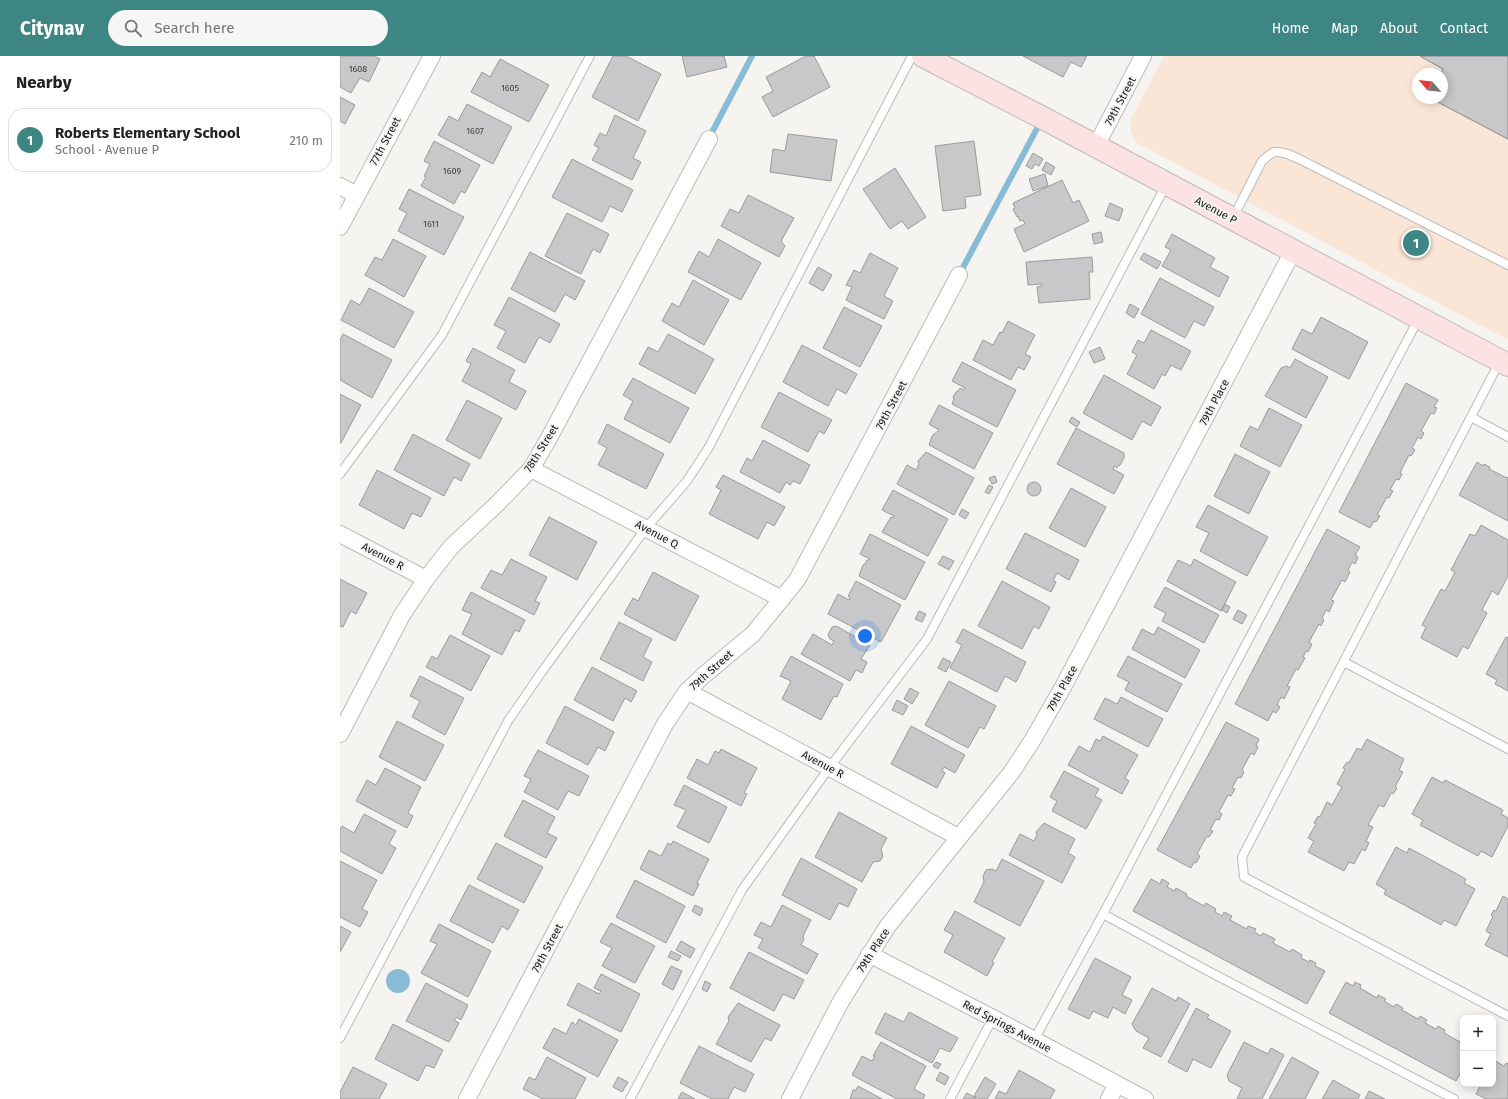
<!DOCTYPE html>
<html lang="en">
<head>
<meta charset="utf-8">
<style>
  body { margin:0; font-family:"Fira Sans",sans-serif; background:#f6f6f6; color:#222 }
  .controls { position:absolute; right:12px; bottom:12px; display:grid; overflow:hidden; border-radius:8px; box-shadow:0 2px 10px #0003 }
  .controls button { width:36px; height:36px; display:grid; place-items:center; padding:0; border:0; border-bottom:1px solid #e0e0e0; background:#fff; color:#222; font:20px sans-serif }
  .compass { position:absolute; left:1072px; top:12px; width:36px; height:36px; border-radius:50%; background:#fff; box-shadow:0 2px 10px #0003; rotate:298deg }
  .you { position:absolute; left:525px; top:580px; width:14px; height:14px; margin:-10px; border:3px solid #fff; border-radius:50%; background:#1a73e8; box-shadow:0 0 0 6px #1a73e833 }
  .badge { display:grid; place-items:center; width:26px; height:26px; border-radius:50%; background:#3e8684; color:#fff; font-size:13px; font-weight:700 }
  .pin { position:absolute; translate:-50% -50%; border:2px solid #fff; box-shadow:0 1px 4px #0006 }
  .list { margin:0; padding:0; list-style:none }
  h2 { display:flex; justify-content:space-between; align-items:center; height:52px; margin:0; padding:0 16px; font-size:17px }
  h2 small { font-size:13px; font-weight:400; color:#767676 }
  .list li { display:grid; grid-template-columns:26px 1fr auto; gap:12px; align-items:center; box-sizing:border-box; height:64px; margin:0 8px 8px; padding:0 8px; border:1px solid #e0e0e0; border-radius:16px }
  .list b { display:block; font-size:15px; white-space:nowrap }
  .list p { margin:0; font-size:13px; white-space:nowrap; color:#767676 }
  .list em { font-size:13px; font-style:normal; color:#767676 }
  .icon { flex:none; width:22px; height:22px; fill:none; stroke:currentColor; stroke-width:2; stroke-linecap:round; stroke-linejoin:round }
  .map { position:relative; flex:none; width:1168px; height:1043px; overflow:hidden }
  header { display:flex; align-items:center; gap:24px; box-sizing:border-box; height:56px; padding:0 20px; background:#3e8684; color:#fff }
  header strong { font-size:19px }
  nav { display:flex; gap:22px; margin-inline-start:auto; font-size:14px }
  .search { width:280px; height:36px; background:#f6f6f6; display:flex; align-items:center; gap:10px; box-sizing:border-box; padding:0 14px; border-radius:22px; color:#767676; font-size:15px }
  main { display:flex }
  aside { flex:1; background:#fff }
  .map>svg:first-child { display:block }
  .education { fill:#f9e6d6; fill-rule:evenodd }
  .water { fill:#88bbd5 }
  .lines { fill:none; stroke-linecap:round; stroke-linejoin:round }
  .stream { stroke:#88bbd5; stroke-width:6 }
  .building { fill:#c8c7ca; stroke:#9b9a9c }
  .lane-casing { stroke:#bcbbb8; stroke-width:10 }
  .street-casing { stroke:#bcbbb8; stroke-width:18 }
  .secondary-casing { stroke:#bcbbb8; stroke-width:24 }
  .lane { stroke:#fff; stroke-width:8 }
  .street { stroke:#fff; stroke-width:16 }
  .secondary { stroke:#fce2e2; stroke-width:22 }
  .labels { text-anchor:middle; stroke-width:4; stroke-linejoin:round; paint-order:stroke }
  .number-label { font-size:9px; fill:#424242 }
  .street-label { font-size:11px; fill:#161615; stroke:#f5f4f1 }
</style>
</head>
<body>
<header>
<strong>Citynav</strong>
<div class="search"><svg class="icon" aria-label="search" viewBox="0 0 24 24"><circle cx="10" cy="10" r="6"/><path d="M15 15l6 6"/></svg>Search here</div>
<nav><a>Home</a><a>Map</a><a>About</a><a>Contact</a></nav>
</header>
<main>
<aside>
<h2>Nearby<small></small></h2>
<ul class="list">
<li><span class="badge">1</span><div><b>Roberts Elementary School</b><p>School · Avenue P</p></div><em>210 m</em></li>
</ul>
</aside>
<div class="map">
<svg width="1168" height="1043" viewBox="0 0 1168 1043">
  <rect width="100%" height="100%" fill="#f5f4f1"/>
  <!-- education -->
  <path class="education" d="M824 0H1168V284L797 87 791 76V63ZM1078 18H1102V42H1078Z"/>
  <!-- water -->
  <path class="water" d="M46 925a12 12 0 1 1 24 0a12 12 0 1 1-24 0Z"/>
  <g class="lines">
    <!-- stream -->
    <path class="stream" d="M369 82 412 0
      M619 219 701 65"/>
  </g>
  <!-- building -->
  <path class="building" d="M0 0H34L40 3 29 26 20 22 11 37 0 31Z
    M273 0H286L321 18 298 65 252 41Z
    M342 0H384L387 11 347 21Z
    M466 0H474L490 31 433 61 422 41 433 35 426 21Z
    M683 0H747L741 11 731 6 723 21Z
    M1080 0H1168V83L1090 42H1102V18H1100L1103 13Z
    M1080 0H1168V83L1090 42H1102V18H1100L1103 13Z
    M160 3 209 29 189 66 131 36 142 16 150 21Z
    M0 41 15 49 5 68 0 65Z
    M127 48 172 71 153 108 98 79 109 60 118 65Z
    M275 59 306 75 293 102 301 106 292 124 252 104 259 92 254 89 260 77 266 80Z
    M448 78 497 84 491 125 430 116 433 93 445 95Z
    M94 85 140 109 125 137 121 135 114 148 81 130 86 121 84 120 90 108 84 105Z
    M634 85 641 139 625 141 626 152 603 155 595 90Z
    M693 97 703 103 699 110 695 108 692 113 686 110Z
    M232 103 293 134 282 156 270 150 262 166 212 141Z
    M706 106 715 111 711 119 702 114Z
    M555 112 586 161 568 173 562 165 550 173 523 133Z
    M705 118 708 130 693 135 689 123Z
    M722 124 733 147 739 144 749 165 684 196 674 173 685 168 683 164 680 165 678 160 677 161 673 153 675 152 673 147Z
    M69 133 124 161 104 199 58 175 67 157 59 153Z
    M408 139 454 162 441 185 445 190 439 201 381 170 390 153 399 157Z
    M770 147 783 153 779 165 765 160Z
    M227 157 269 178 260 197 253 193 241 218 205 200Z
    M761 176 763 186 754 188 752 178Z
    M832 178 875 202 870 211 889 221 879 241 822 210 831 194 825 191Z
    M53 183 86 200 64 241 25 219 35 201 42 204Z
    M378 183 421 207 401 244 348 216 359 195 369 201Z
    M190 196 245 225 235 244 225 238 215 256 171 233Z
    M530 197 558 212 544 240 553 245 544 263 506 244 512 231 506 229 514 214 520 217Z
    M804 197 821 206 817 213 800 203Z
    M752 201 753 216H749L750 243 699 247 697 231 702 230V228L688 229 686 206Z
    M478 211 492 219 483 235 469 227Z
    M820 222 874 251 864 270 854 265 845 282 801 258Z
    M353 224 389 244 364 289 322 265 332 247 339 251Z
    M29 232 74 256 54 292 1 264 11 244 20 249Z
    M169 241 220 268 210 287 199 281 185 307 157 292 166 275 154 269Z
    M790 248 799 253 794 262 786 257Z
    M504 251 542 270 520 311 483 292Z
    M981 261 1028 286 1009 323 952 293 962 273 972 278Z
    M668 265 695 279 685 298 691 301 684 314 678 311 671 324 633 304 643 284 653 289 660 276 662 277Z
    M811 274 851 295 841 314 831 309 825 320 822 318 814 333 787 318 797 299 792 296 798 284 804 287Z
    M3 278 52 304 32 342 0 324V284Z
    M328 278 374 303 355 338 299 308 308 291 318 296Z
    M462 289 517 318 506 338 497 333 488 350 443 326Z
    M760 291 765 303 754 307 749 296Z
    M133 292 175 314 169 326 186 335 176 354 122 325 131 308 126 305Z
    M955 303 988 321 966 362 925 340 941 312 947 310 950 312Z
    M622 306 676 334 657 371 612 348 614 343 613 341 616 336 618 335 620 332 624 334 625 332 612 325Z
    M764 319 821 351 811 370 802 365 792 384 743 357Z
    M293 322 349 352 330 387 284 363 293 345 283 339Z
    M1066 327 1098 344 1094 351 1097 352 1094 358 1091 357 1081 375 1084 377 1081 383 1078 381 1072 392 1075 394 1071 400 1069 399 1060 417 1062 418 1059 424 1056 423 1050 434 1053 435 1049 442 1047 441 1037 459 1040 460 1036 466 1034 465 1030 472 999 456Z
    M439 336 492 364 484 378 479 375 468 396 421 371Z
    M0 338 21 349 1 387H0Z
    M127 344 162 362 140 403 106 384Z
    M599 349 653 377 634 413 589 389 592 380 599 374 589 368Z
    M929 352 962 369 940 411 900 390 910 370 918 374Z
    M732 361 740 366 737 371 729 366Z
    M267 368 324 398 306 433 258 409 267 392 258 387Z
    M736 372 784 397V402L780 409 778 410 777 412 774 410 773 413 784 419 774 438 717 408Z
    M73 378 130 408 121 425 114 421 104 440 54 414Z
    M423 384 470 409 460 428 453 425 450 429 446 426 440 437 400 416 407 402 412 405Z
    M586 396 634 422 614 459 557 428 567 409 576 414 579 408 578 405Z
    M895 398 930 416 909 458 874 440Z
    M1137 406 1143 410 1144 408 1150 411 1149 413 1167 422 1168 421V465L1119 439Z
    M37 414 91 442 81 461 72 457 64 473 19 449Z
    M383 419 445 451 434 470 427 466 418 483 369 458 381 434 376 431Z
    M655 420 657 426 652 428 649 422Z
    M687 433a7 7 0 1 1 14 0a7 7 0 1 1-14 0Z
    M649 429 653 431 649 438 645 436Z
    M731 432 766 451 745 491 709 472Z
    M553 434 608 463 588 500 542 476 551 461 553 462 554 460 542 454Z
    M868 449 928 481 907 520 860 495 869 477 856 471Z
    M622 453 629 457 625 463 619 459Z
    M209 461 257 486 237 524 189 499Z
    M1141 469 1168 484V520L1158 539 1152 535 1142 554 1147 557 1128 593 1123 590 1117 601 1081 582 1086 571 1082 569 1101 533 1105 535 1115 516 1111 514 1130 478 1135 480Z
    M987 473 1020 491 1015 499 1018 501 1015 508 1012 506 1008 514 1010 516 1005 526 1002 524 991 544 994 545 989 556 986 554 982 562 984 564 981 570 979 568 969 586 972 588 968 596 966 595 963 601 965 602 958 614 956 613 947 630 950 631 944 643 941 641 937 649 940 651 936 657 933 655 928 665 895 648Z
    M685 477 739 504 729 524 717 517 713 525 716 526 711 536 666 513Z
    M530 478 585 506 565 544 519 520 523 509 525 508 527 504H529L530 503 520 498Z
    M603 500 614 505 609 514 598 508Z
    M171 503 207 521 195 545 200 547 194 559 141 532 151 514 162 519Z
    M854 503 896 526 881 555 827 525 838 504 851 510Z
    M313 516 359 540 335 585 284 558 293 542 298 545Z
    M0 523 27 537 16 558 11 555 3 571 0 570Z
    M516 525 561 549 541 586 488 558 498 538 509 544 510 542 508 540Z
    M662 525 710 551 699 573 694 570 682 593 638 570Z
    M825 531 879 559 864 587 822 565 826 557 814 551Z
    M131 536 185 564 179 576 175 574 162 599 122 578 132 558 122 554Z
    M885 548 890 551 887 557 882 554Z
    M898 554 907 559 902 568 893 563Z
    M579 555 586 558 582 566 575 563Z
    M279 566 312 583 303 601 312 606 303 625 260 603Z
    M496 570 530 589 521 603 527 606 522 617 516 614 510 625 461 598 473 578 492 589 494 585 490 583 488 579 492 571Z
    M818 571 860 594 845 622 792 593 802 573 814 579Z
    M623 573 686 606 676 626 665 620 657 636 610 612 622 589 616 586Z
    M110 579 150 600 131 635 86 611 92 600 97 603Z
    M1166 581 1168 582V635L1155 628 1157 624 1146 618Z
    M451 600 503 628 497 641 494 640 481 664 442 643 451 625 440 620Z
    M788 600 842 628 827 656 785 634 789 626 777 620Z
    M603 602 611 606 606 616 598 612Z
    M252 611 297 635 291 646 285 642 273 665 234 644Z
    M80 620 124 642 105 679 72 661 80 645 70 640Z
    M609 625 656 650 644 673 640 671 628 692 585 669Z
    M570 632 579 637 572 648 564 643Z
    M781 641 823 663 808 691 754 663 765 642 777 648Z
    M557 644 568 650 563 659 552 654Z
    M225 650 274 676 265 695 258 691 248 709 206 687Z
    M57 665 104 689 85 725 39 701Z
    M886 666 919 683 916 690 918 691 914 699 911 697 902 714 904 716 901 722 898 721 892 732 895 733 891 740 888 739 879 756 882 758 879 764 876 763 870 774 873 775 869 781 867 780 857 798 860 800 856 807 854 806 851 812 817 794Z
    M571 670 625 699 615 717 604 711 602 715 605 717 597 732 551 708Z
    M763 680 798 699 785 722 789 725 782 738 728 709 739 690 750 696 756 683 760 685Z
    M1027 683 1064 703 1059 714 1063 716 1055 731 1057 732 1053 738 1051 737 1044 751 1039 749 1028 769 1033 771 1026 785 1029 787 1025 795 1022 793 1014 808 1009 806 1004 815 968 796 974 785 968 782 976 768 974 767 978 760 980 761 987 746 992 749 1002 731 997 728 1005 713 1003 712 1007 706 1009 707 1017 692 1021 694Z
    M381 693 417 712 404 737 407 738 401 750 347 722 357 703 368 709 375 695 379 697Z
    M198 694 249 720 239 740 228 735 218 754 184 736 191 723 184 720Z
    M45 712 81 731 68 757 73 760 67 772 16 745 27 724 36 729Z
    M724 715 759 733 755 740 762 744 746 773 712 755 717 745 710 741Z
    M1092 721 1103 727 1105 724 1163 754 1161 758 1168 762V770L1152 801 1141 795 1138 800 1080 769 1083 764 1072 758Z
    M344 729 387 751 369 787 337 771 346 754 334 749Z
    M183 744 215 761 207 777 217 782 206 802 164 780Z
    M499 756 547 782 541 793 543 800 540 805 533 806 522 826 475 801Z
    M24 758 56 775 49 788 56 792 42 818 0 795V773L2 770 14 777Z
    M704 767 735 783 728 797 735 801 722 827 669 799 680 778 694 785 697 779 696 776Z
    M333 785 369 803 357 827 359 828 353 840 300 813 309 794 321 800 328 787 331 789Z
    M156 787 203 811 184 847 137 823Z
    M1056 791 1067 797 1069 792 1126 823 1124 827 1135 833 1116 870 1104 864 1101 869 1044 838 1046 834 1036 828Z
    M461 802 517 833 508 851 499 847 490 864 442 839Z
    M662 803 704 825 680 870 634 846 644 826 643 820 646 814 652 813 656 815Z
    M0 805 37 824 22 853 28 856 20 871 0 861Z
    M811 823 820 828 822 823 829 827 827 831 835 835 836 832 847 838 846 840 864 850 866 847 876 853 875 856 882 860 884 856 892 860 890 864 907 873 908 870 916 873 914 876 921 880 923 877 935 883 933 887 950 896 952 893 962 899 961 902 969 906 970 904 976 907 975 910 985 915 967 948 793 855Z
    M295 824 345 850 326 887 276 861Z
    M129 829 179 854 168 874 162 870 153 887 110 865Z
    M1163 840 1168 843V901L1145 889 1151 878 1146 875 1153 860 1151 859 1154 854 1156 855Z
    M355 849 363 853 360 860 352 855Z
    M442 849 471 864 463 880 464 883 461 889 478 898 467 918 418 892 423 883 414 879 421 866 431 871Z
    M615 855 665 882 652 906 654 907 647 920 604 896 613 879 604 874Z
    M271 867 315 890 295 927 262 910 272 892 260 886Z
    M99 868 151 895 128 941 81 917 97 888 90 885Z
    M0 870 11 876 0 896Z
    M341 885 355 893 350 902 336 894Z
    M331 895 341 900 338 905 328 901Z
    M409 896 464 924 454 943 443 938 434 955 390 932Z
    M755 902 791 921 782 939 792 944 785 958 773 951 768 962 753 955 749 963 728 953Z
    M331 910 342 915 333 934 322 928Z
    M261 918 300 938 281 976 227 949 238 927 259 938 261 935 254 932Z
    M365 925 371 928 367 936 362 933Z
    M1006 926 1013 930 1015 926 1021 929 1020 932 1037 942 1038 939 1046 943 1044 945 1054 951 1056 948 1063 952 1062 954 1078 963 1080 960 1087 964 1085 967 1096 973 1098 970 1105 974 1104 977 1120 986 1122 983H1123V1012L1116 1025 989 957Z
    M86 927 128 949 121 964 116 961 114 964 119 967 109 986 66 965Z
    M812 932 836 945 838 941 850 948 821 1001 803 992 809 982 796 975 792 968Z
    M398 947 440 969 431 985 425 982 411 1006 376 988 389 965 388 961Z
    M856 952 869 959 867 962 891 975 871 1012 853 1003 847 1016 828 1006Z
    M569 956 618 982 610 996 600 992 592 1007 535 977 545 957 564 966Z
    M239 963 278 984 258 1021 203 992 214 972 226 978 232 966 236 969Z
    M53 968 103 994 94 1012 86 1009 78 1025 35 1003Z
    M541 986 586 1010 574 1033 585 1039 583 1043H557L512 1019 522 1000 532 1005 535 1000H533Z
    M904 986 928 998 931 992 944 999 922 1043H897L902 1032 889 1025 887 1019Z
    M359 990 414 1018 405 1036 394 1031 388 1043H372L340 1027Z
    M207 1001 246 1022 235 1043H203L183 1033 189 1021 195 1024Z
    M952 1001 979 1016 965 1043H929Z
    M1154 1004 1164 1010 1166 1007 1168 1008V1043H1146L1136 1038 1141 1028H1153Z
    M596 1006 601 1008 598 1013 593 1010Z
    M13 1011 47 1028 39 1043H0V1036Z
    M679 1014 715 1034 710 1043H655L659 1035 666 1038Z
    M600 1016 609 1021 605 1029 596 1024Z
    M278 1021 288 1026 282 1036 273 1031Z
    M645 1021 656 1028 647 1043H640L634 1040Z
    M993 1024 1020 1039 1018 1043H982Z
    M518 1030 542 1043H510L513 1034H516Z
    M1029 1035 1045 1043H1025Z
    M342 1036 355 1043H338Z
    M627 1037 636 1042V1043H623Z"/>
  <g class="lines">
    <!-- lane casing -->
    <g class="lane-casing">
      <path id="lane" d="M893 162 922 105C926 102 930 97 935 96 947 95 962 105 973 110L1168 209
        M1160 305 902 801 904 821 1168 960
        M1131 361 1168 381
        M0 418 102 279 250 0
        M1004 606 1168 693
        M763 858 1079 262
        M0 982 168 665 201 617 306 472 347 425 369 391 572 0
        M694 984 763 858 868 915 1114 1043
        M290 1043 402 834 489 712 587 583 826 129
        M610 1043 653 962"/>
    </g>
    <!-- street casing -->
    <g class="street-casing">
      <path id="street" d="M756 90 803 0
        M0 130 16 139
        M0 171 92 0
        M191 413 442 543
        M0 478 86 523
        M347 635 618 781
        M0 678 62 559 86 523 111 491 157 448 191 413 209 382 369 83
        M529 898 653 962 805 1043
        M127 1043 325 668 347 635 364 619 413 578 457 524 619 219
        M450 1043 500 947 547 871 671 717 692 685 723 631 953 195
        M769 1043 777 1028"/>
    </g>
    <!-- secondary casing -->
    <g class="secondary-casing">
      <path id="secondary" d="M583 0 703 62 1168 309"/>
    </g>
    <!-- lane -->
    <use href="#lane" class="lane"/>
    <!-- street -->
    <use href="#street" class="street"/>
    <!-- secondary -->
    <use href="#secondary" class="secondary"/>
  </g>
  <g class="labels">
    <!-- number labels -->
    <g class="number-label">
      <text x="18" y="16">1608</text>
      <text x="170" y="35">1605</text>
      <text x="135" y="78">1607</text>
      <text x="112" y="118">1609</text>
      <text x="91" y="171">1611</text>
    </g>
    <!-- street labels -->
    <g class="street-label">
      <text transform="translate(780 45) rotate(-62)" y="4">79th Street</text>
      <text transform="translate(45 85) rotate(-62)" y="4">77th Street</text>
      <text transform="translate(876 154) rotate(28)" y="4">Avenue P</text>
      <text transform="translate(874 346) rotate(-62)" y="4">79th Place</text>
      <text transform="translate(551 349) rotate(-62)" y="4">79th Street</text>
      <text transform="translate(201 392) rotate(-58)" y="4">78th Street</text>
      <text transform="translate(317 478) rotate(28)" y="4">Avenue Q</text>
      <text transform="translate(43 500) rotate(28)" y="4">Avenue R</text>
      <text transform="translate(371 614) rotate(-42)" y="4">79th Street</text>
      <text transform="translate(722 632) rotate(-61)" y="4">79th Place</text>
      <text transform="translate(483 708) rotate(28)" y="4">Avenue R</text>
      <text transform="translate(207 892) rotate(-62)" y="4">79th Street</text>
      <text transform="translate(533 894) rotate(-57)" y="4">79th Place</text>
      <text transform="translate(667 970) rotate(28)" y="4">Red Springs Avenue</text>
    </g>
  </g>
</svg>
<div class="controls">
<button>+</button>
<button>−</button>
</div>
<svg class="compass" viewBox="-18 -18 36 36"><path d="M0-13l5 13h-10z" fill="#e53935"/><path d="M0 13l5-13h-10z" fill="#767676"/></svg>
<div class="you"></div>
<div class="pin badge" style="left:1076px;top:187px">1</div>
</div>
</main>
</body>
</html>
